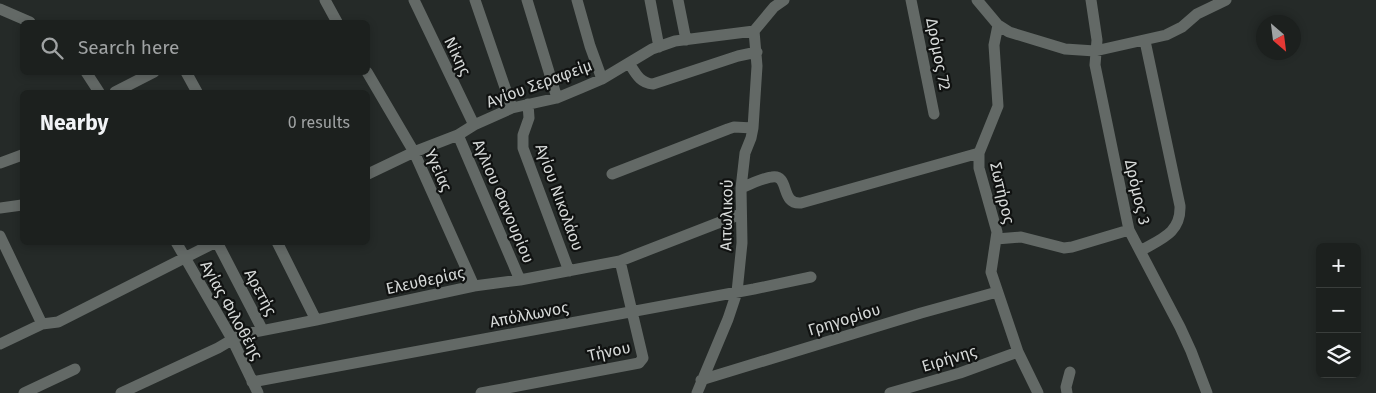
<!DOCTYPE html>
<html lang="en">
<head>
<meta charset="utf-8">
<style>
  body { margin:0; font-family:"Fira Sans",sans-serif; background:#252827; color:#f1f3f6 }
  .controls { position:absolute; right:15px; bottom:15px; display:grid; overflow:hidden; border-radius:8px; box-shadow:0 2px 8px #0003 }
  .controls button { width:45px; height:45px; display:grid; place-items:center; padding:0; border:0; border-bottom:1px solid #3a3e3c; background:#1c201e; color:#f1f3f6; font:25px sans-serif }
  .compass { position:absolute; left:1256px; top:15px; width:45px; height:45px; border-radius:50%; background:#1c201e; box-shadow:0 2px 8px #0003; rotate:152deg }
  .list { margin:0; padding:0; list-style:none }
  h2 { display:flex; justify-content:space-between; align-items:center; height:65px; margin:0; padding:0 20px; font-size:21px }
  h2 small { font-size:16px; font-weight:400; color:#a0a3a4 }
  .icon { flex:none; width:28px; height:28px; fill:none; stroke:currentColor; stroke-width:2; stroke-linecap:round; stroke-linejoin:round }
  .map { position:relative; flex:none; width:1376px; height:393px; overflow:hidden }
  .search { position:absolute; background:#1c201e; box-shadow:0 2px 8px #0003; left:20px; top:20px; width:350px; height:55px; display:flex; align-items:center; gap:12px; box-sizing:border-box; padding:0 18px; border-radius:8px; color:#a0a3a4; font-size:19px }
  .panel { position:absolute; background:#1c201e; box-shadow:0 2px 8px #0003; left:20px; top:90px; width:350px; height:155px; border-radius:8px }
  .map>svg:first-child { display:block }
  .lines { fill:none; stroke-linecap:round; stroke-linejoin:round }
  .minor { stroke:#636966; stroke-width:11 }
  .labels { text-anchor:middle; stroke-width:4.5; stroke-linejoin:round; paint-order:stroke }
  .street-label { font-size:16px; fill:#d6d9d8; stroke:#101211 }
</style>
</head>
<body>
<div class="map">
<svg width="1376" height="393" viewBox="0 0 1376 393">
  <rect width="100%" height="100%" fill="#252a28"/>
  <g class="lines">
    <!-- minor -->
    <path class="minor" d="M325 0 337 22
      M414 0 474 125
      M475 0 512 108
      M527 0 557 98
      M577 0 590 46 602 79
      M650 0 659 47
      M678 0 686 40
      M911 0 934 114
      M977 0 998 25 1009 32 1065 49 1095 51 1166 35 1182 27 1197 14 1226 0
      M1091 0 1097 40 1095 65 1129 230 1180 327 1191 351 1207 393
      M0 9 30 22
      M998 25 994 45 998 106 979 153V168L997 232 991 272 1018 352 1038 393
      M754 31 774 7 784 0
      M629 63C636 74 640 83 653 84L738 56 757 52
      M86 72 99 92
      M186 72 197 92
      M367 72 414 152 474 286
      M115 92 154 72
      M528 104 529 118 523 135V148L569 271
      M458 135 520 280
      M0 163 22 155
      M368 174 414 152 458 135 474 125 512 108 557 98 581 88 602 79 652 49 675 41 754 31
      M612 174 728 129 734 127 753 128
      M741 188C751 184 762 178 772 177 790 174 780 205 801 203L979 153
      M0 208 22 205
      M0 236 42 324
      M996 239 1021 237 1064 248 1072 247 1129 230
      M176 242 232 339 258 393
      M217 242 262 329
      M277 242 316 320
      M1140 251C1161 239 1181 233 1180 206L1145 41
      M0 344 42 324 58 322 216 242
      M701 380 921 313 997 292
      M252 382 754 289 811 277
      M24 393 75 369
      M121 393 218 348 240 335 316 320 474 286 520 280 620 261 741 214
      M481 393 639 363 643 358 620 261
      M697 393 728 319 737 292 742 243 741 188 745 153 751 138 753 128 757 66 754 31
      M890 393 960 373 1018 352
      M1067 393 1066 387 1070 372"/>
  </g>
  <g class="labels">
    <!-- street labels -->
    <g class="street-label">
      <text transform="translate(939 54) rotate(79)" y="6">Δρόμος 72</text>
      <text transform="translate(458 56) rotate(64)" y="6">Νίκης</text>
      <text transform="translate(539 83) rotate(-20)" y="6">Αγίου Σεραφείμ</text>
      <text transform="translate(439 170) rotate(66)" y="6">Υγείας</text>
      <text transform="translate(1138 192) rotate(77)" y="6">Δρόμος 3</text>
      <text transform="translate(1003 193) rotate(77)" y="6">Σωτήρος</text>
      <text transform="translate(560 197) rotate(70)" y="6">Αγίου Νικολάου</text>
      <text transform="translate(504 201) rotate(67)" y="6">Αγλιου Φανουρίου</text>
      <text transform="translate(726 215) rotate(-89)" y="6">Αιτωλικού</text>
      <text transform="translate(425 280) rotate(-12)" y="6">Ελευθερίας</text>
      <text transform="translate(261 292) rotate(62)" y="6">Αρετής</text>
      <text transform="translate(232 310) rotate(61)" y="6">Αγίας Φιλοθέης</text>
      <text transform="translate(529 314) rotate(-11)" y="6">Απόλλωνος</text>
      <text transform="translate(844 319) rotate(-17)" y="6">Γρηγορίου</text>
      <text transform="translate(609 351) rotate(-12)" y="6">Τήνου</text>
      <text transform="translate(949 358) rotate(-17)" y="6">Ειρήνης</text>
    </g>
  </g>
</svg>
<div class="controls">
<button>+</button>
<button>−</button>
<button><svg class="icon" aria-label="layers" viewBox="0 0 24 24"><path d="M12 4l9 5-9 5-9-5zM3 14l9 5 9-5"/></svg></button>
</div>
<svg class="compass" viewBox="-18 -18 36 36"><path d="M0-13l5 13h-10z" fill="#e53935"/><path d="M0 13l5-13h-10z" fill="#a0a3a4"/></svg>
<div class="search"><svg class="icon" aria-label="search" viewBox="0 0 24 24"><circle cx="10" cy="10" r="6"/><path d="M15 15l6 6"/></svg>Search here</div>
<section class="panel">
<h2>Nearby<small>0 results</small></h2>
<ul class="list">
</ul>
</section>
</div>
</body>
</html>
